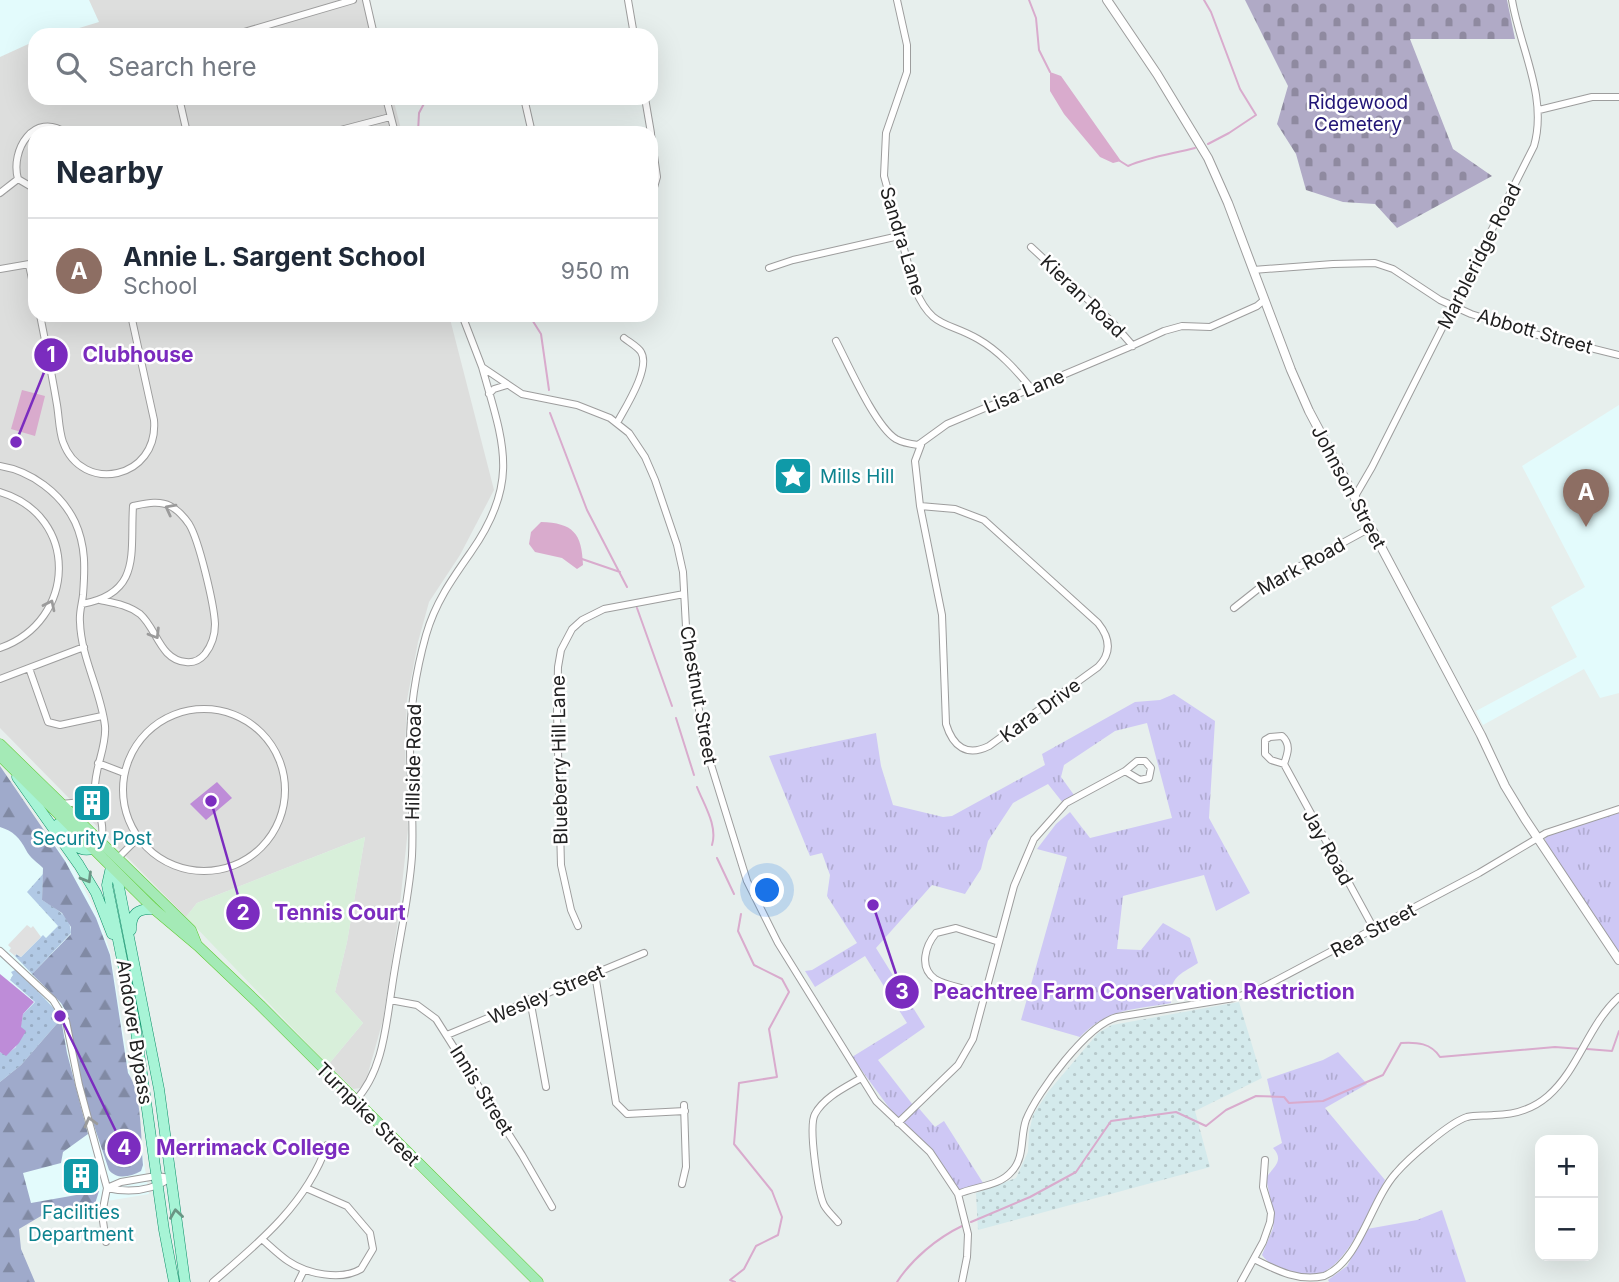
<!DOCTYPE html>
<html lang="en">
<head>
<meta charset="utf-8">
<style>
  body { margin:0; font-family:Inter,sans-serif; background:#f2f2f3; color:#1f2937 }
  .controls { position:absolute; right:21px; bottom:21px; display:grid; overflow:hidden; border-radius:14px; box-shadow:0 7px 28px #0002 }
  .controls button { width:63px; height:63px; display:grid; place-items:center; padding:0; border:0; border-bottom:2px solid #e0e1e3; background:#fff; color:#1f2937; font:35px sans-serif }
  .you { position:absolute; left:768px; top:891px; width:24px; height:24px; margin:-18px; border:5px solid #fff; border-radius:50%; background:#1a73e8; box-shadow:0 0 0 10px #1a73e833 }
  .badge { display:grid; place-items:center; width:46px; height:46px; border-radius:50%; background:#0b8043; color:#fff; font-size:23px; font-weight:700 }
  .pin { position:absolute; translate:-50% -58px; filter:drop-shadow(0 2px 4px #0008) }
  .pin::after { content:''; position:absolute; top:37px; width:24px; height:21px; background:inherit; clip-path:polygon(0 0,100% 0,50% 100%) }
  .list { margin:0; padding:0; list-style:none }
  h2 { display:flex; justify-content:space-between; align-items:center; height:91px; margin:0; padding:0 28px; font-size:30px }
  h2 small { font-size:23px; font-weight:400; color:#747a83 }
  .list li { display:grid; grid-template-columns:46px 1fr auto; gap:21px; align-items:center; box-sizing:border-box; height:105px; padding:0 28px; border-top:2px solid #e0e1e3 }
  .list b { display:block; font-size:26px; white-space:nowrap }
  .list p { margin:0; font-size:23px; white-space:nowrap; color:#747a83 }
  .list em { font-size:23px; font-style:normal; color:#747a83 }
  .icon { flex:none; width:38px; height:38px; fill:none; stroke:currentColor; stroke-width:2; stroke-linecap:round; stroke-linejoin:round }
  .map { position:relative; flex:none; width:1619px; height:1282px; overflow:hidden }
  .search { position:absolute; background:#fff; box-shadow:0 7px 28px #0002; left:28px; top:28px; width:630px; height:77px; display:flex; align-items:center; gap:18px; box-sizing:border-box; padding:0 24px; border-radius:21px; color:#747a83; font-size:26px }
  .panel { position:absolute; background:#fff; box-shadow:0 7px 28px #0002; left:28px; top:126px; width:630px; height:196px; border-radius:21px }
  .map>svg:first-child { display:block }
  .residential { fill:#dddedd }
  .commercial { fill:#d8efda }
  .education { fill:#e3fbfc }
  .farmland { fill:url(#farmland-dots) }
  .grass { fill:url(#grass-dots) }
  .forest { fill:url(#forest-firs) }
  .cemetery { fill:url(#cemetery-stones) }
  .park { fill:url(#park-tufts) }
  .pitch { fill:#be8cd8 }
  .parking { fill:#e0e0e0 }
  .water { fill:#d9abcd }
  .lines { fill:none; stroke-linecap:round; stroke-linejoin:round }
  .stream { stroke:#d9abcd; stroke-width:2 }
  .minor-casing { stroke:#9d9d9d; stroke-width:8 }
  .tertiary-casing { stroke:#9d9d9d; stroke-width:10 }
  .primary-casing { stroke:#0d8f69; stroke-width:11 }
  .trunk-casing { stroke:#62cc35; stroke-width:11 }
  .minor { stroke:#fff; stroke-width:6 }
  .tertiary { stroke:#fff; stroke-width:8 }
  .primary { stroke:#a7f4d6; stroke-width:10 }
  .trunk { stroke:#a4eab6; stroke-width:10 }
  .oneway { stroke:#9b9b9b }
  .oneway2 { stroke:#6a9584 }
  .labels { text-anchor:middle; stroke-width:5; stroke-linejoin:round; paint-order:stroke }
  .park-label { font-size:19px; fill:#211576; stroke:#fff }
  .street-label { font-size:19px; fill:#202020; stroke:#fff }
  .culture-label { font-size:19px; fill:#0d838f; stroke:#fff }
  .leader { fill:none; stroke:#7b2cbf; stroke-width:2.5 }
  .callout-dot { fill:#7b2cbf; stroke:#fff; stroke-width:2.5 }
  .mark-label { font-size:21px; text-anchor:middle; font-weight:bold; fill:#fff }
  .callout-label { font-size:21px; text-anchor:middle; font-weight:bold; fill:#7b2cbf; stroke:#fff; stroke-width:5; stroke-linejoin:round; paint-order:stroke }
</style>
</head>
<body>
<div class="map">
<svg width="1619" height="1282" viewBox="0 0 1619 1282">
  <defs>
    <pattern id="farmland-dots" width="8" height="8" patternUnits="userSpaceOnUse" patternTransform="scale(1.75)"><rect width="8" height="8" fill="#d4eaec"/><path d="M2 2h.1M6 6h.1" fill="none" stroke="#b6c8ca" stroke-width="1.8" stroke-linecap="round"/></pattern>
    <pattern id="grass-dots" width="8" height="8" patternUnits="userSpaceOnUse" patternTransform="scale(1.75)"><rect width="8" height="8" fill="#b1c9e5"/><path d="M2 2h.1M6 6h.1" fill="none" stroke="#98acc4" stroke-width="1.8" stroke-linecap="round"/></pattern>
    <pattern id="forest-firs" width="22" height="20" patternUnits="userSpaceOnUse" patternTransform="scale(1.75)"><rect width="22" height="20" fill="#9faacb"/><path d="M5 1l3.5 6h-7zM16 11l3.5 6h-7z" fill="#818aa4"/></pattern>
    <pattern id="cemetery-stones" width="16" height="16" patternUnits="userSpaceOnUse" patternTransform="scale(1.75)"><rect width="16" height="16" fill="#b0aac6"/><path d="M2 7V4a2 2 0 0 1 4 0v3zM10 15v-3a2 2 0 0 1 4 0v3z" fill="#8f8aa0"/></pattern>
    <pattern id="park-tufts" width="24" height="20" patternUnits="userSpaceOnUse" patternTransform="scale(1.75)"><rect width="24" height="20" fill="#cec8f5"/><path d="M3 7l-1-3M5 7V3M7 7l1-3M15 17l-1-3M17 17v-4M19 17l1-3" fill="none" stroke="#b1acd2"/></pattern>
  </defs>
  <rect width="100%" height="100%" fill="#e7efed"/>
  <!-- residential -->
  <path class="residential" d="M0 0H367L376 35H35V98H393L402 133H35V315H449L494 490 460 555 429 602 418 642 407 700 405 746 408 829 399 913 383 1020 365 1084 361 1088 353 1089 328 1065 363 1023 335 992 347 942 365 837 197 903 186 917 0 728Z"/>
  <!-- commercial -->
  <path class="commercial" d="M365 837 347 942 335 992 363 1023 328 1065 186 917 197 903Z"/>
  <!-- education -->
  <path class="education" d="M0 0H89L99 22 56 35H35V41L0 57Z
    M1619 405V693L1600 698 1584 669 1483 725 1476 711 1577 657 1551 607 1585 587 1522 466Z
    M0 775 74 869 100 920 111 955 149 1194 0 1219Z"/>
  <!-- farmland -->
  <path class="farmland" d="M1239 1002 1262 1078 1195 1111 1210 1167 978 1230 976 1193 1016 1178 1028 1152 1029 1132 1033 1115 1048 1092 1098 1033 1112 1025Z"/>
  <!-- grass -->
  <path class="grass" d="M43 874 42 900C55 908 71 916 71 933L32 974 15 956 16 954 21 957 43 935 46 938 58 926 27 892Z
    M17 969 59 1014 61 1019 21 1065 0 1082V1052L6 1055 16 1047 23 1014 35 1002 10 980 13 975 11 972Z"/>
  <!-- forest -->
  <path class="forest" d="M0 766 65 861 96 918 110 955 128 1073C142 1093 141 1140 143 1165L141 1171C130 1177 117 1180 109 1170L82 1090 68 1015 61 1003 32 974 71 934V927L62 913 42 900 43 868C38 863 29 857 26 850 20 838 13 831 0 827Z
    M61 1019 67 1053 88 1134 63 1152 61 1163 23 1173 31 1203 99 1191 94 1207 41 1216 19 1229 21 1249 35 1282H0V1082L21 1065Z"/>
  <!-- cemetery -->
  <path class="cemetery" d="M1245 0H1507L1515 39H1410L1453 149 1492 176 1397 228 1375 204 1343 202 1306 190 1296 154 1277 124 1288 86Z"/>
  <!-- park -->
  <path class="park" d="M1174 694 1215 721 1209 818 1250 893 1216 911 1204 875 1123 896 1117 949 1141 950 1163 923 1190 938 1198 963C1177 976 1170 977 1171 1003 1133 1010 1108 1008 1080 1037L1021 1020 1067 857 1037 849 1056 824 1070 812 1090 838 1172 818 1147 723 1115 731 1064 765 1061 777 1074 795 1063 803 1048 784 1013 803 988 841 981 869 965 894 932 885 876 948 925 1027 878 1060 913 1105 898 1120 852 1057 907 1023 865 956 815 987 805 971 812 970 857 943 827 896 830 875 822 853 810 856 769 756 876 733 881 766 893 805 943 817 952 816 1045 765 1042 754 1135 702 1160 700Z
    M1619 811V953L1547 846 1545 839 1546 836Z
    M1338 1052 1367 1084 1325 1108 1385 1180C1371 1207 1347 1268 1316 1275 1309 1277 1301 1274 1294 1273 1282 1271 1268 1264 1262 1255L1273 1228 1274 1217 1266 1178C1273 1167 1285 1161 1273 1148L1282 1143 1267 1079 1323 1060Z
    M916 1105 935 1127 944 1121 985 1186 958 1194 938 1163 898 1123Z
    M1442 1210 1466 1282H1329L1328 1280 1347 1266 1367 1229 1417 1220Z"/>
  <!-- pitch -->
  <path class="pitch" d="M217 782 232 798 206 820 190 804Z
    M0 974 34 1002 23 1014 21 1027 26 1031 19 1043 6 1056 0 1052Z"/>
  <!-- parking -->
  <path class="parking" d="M27 925 31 928 33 926 41 937 21 957 16 954 15 956 9 951 11 948 8 945Z"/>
  <!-- water -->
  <path class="water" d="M1050 72 1061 76 1121 161 1113 163 1100 157 1064 114 1050 91Z
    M22 390 45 396 35 436 11 429Z
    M541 522C573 523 582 533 583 565L577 569 562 558 535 552 529 544 531 532Z"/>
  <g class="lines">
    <!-- stream -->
    <path class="stream" d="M1029 0 1036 18 1039 50 1050 72
      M1204 0 1211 12 1240 89 1256 115 1229 133 1208 144
      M418 132 419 113 427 98
      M1120 161 1128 166C1149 157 1172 154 1195 148
      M529 315 541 334 549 390
      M550 413 587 510 627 587
      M582 559 620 572
      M637 608 672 706
      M676 718 694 775
      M697 787C704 805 718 826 712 845
      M717 858 734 894
      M1587 1049 1612 1051 1619 1031
      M971 1222 1030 1197 1076 1172 1111 1121 1176 1112 1206 1126 1226 1110 1256 1096 1284 1097 1289 1103 1323 1101 1383 1075 1401 1043C1417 1042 1431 1043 1440 1057L1555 1047 1581 1049
      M735 1282 730 1280 744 1269 756 1246 778 1235 782 1217 772 1191 734 1144 739 1083 777 1077 769 1029 789 992 782 979 754 965 738 931 741 914
      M897 1282C912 1259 937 1238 962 1226"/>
    <!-- minor casing -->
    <g class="minor-casing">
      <path id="minor" d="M366 0 374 35
        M628 0 634 35
        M897 0 907 45V72L886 133 884 176 915 289C932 329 947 321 978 339 999 351 1016 370 1031 388
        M234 35 353 0
        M179 98 187 133
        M386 98 395 133
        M524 98 532 133
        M645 98 651 133
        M1539 110 1592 97H1619
        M329 133 390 117
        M651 134 657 177 651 198
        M35 189 18 179C10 150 34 111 66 133
        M0 193 18 179
        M1031 247 1112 322 1133 346
        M29 265 35 293
        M769 268 793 260 899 236
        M0 269 35 263
        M1253 270 1333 264 1375 263 1393 269 1440 300 1471 314 1534 334 1619 355
        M40 315C46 345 52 375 57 405 59 417 59 431 63 442 82 495 159 479 154 420L131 315
        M462 315 482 367 522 394 577 405 610 418 629 433 645 457 655 480 677 545 683 572 686 627 704 742 747 881 778 943 876 1101 930 1152 958 1194 968 1234 967 1257 962 1282
        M836 341C848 364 875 426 896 439 903 443 910 444 918 445L947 424 1127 348 1164 331 1182 326 1210 327 1257 306 1264 300
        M489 394 494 389 507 385
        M617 423C625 408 651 368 641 352 638 347 629 342 624 338
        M0 466C31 471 61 493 75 522 86 546 85 569 83 595 82 604 79 613 80 622 81 658 101 691 105 726 107 747 94 768 95 790 96 807 107 827 100 842
        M0 492C80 516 77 621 0 648
        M1354 498 1372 467 1534 146C1548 97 1520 48 1512 0
        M920 506 942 615 946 724C953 747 967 757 989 746L1098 667C1112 653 1110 638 1098 623L984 520 955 509 920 506 915 461 921 445
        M82 604C142 593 130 553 133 506 144 504 159 500 170 506 177 509 185 518 189 524 199 540 214 604 215 624 215 634 212 645 205 654 200 660 194 663 186 662 160 660 157 629 140 614 128 605 114 603 100 600
        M1234 608 1258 589 1370 528
        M29 668 48 722 60 725 102 716
        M0 679 84 647
        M123 790a81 81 0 1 1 162 0a81 81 0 1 1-162 0Z
        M98 763 124 773
        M1284 764 1271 760 1265 754V740L1270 737 1282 736C1291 744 1288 753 1284 764L1374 929
        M61 804 82 802 95 790
        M117 859 139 837
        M578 926 571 910 561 865 557 712 558 667 561 650 572 629 582 620 604 609 684 594
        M0 951 53 1000 66 1021 79 1085 107 1188 102 1214 106 1242
        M595 974 616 1103 627 1114 685 1111
        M985 994C974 991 943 985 935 979 918 967 926 945 936 933L956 928 999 942
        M530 999 546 1087
        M390 1000 417 1005 436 1019 522 1155 552 1207
        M447 1035 644 953
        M355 1101C383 1072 386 1025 392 987 398 944 409 900 412 856 414 819 410 782 410 745 410 708 416 671 426 635 435 603 452 579 471 552 521 481 503 442 482 367
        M898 1123 958 1065 973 1039 1014 886 1034 839 1066 803 1125 771 1137 761H1145L1151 768 1149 778 1140 780 1125 771
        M156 1176 171 1178C151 1191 129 1193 107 1188L121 1182Z
        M682 1184 686 1167 684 1105
        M958 1194C975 1186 999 1187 1012 1171 1025 1157 1020 1137 1026 1120 1037 1092 1088 1024 1117 1017L1234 998 1260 989 1479 873 1546 833 1619 809
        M838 1222C833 1216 828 1212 824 1205 818 1192 808 1126 815 1114 824 1097 846 1087 861 1078
        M263 1240C271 1247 279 1255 288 1261 307 1274 341 1281 361 1269L373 1249 370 1233 347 1206 306 1188
        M1254 1259C1276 1270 1298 1282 1324 1276 1360 1261 1370 1202 1396 1173 1408 1159 1450 1122 1467 1117 1475 1115 1485 1116 1494 1115 1513 1115 1533 1109 1548 1096 1579 1069 1588 1025 1619 997
        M213 1282C259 1243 307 1203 327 1145
        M298 1282 304 1270
        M1241 1282 1263 1242 1270 1222 1271 1213 1263 1187 1265 1160"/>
    </g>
    <!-- tertiary casing -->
    <g class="tertiary-casing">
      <path id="tertiary" d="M1107 0 1157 74 1208 158 1228 203 1291 370 1309 411 1481 735 1505 786 1525 819 1619 960"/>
    </g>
    <!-- primary casing -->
    <g class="primary-casing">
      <path id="primary" d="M17 777 79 865 96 893 112 934
        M58 824C67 836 76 854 92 849
        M111 867 107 885 135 1024 164 1230 174 1282
        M116 872 159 1089 185 1282
        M131 930C131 914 137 908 154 909"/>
    </g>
    <!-- trunk casing -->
    <g class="trunk-casing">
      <path id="trunk" d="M0 744 191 930 197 945
        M0 756 154 909 198 946 260 1005 538 1282"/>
    </g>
    <!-- minor -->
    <use href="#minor" class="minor"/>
    <!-- tertiary -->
    <use href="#tertiary" class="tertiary"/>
    <!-- primary -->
    <use href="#primary" class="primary"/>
    <!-- trunk -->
    <use href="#trunk" class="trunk"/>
  </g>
  <!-- one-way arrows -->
  <defs><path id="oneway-chevron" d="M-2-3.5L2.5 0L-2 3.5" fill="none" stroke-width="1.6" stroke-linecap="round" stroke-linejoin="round" transform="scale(1.75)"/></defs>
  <g class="oneway">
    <use href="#oneway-chevron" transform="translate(170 509) rotate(-152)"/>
    <use href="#oneway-chevron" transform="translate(50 605) rotate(-64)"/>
    <use href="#oneway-chevron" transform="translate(155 634) rotate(58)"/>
    <use href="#oneway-chevron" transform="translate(90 1122) rotate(-106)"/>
  </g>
  <g class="oneway2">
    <use href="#oneway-chevron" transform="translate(87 878) rotate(59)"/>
    <use href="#oneway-chevron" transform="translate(176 1214) rotate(-98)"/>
  </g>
  <!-- icons -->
  <defs>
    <g id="sight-square" transform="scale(2.0125)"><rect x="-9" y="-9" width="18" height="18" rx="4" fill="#0f9aa8" stroke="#fff"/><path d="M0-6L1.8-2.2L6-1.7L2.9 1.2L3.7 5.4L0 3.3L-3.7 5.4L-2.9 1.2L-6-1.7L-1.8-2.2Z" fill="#fff"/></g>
    <g id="building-square" transform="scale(2.0125)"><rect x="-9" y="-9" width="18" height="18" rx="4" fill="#0f9aa8" stroke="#fff"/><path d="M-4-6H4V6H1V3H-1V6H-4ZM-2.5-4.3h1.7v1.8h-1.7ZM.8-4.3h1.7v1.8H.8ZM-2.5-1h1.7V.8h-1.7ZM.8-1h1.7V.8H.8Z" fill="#fff"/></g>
  </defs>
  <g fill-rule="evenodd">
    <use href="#sight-square" x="793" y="476"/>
    <use href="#building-square" x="92" y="803"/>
    <use href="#building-square" x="81" y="1176"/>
  </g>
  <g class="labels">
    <!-- park labels -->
    <g class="park-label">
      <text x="1358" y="109">Ridgewood<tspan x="1358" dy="22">Cemetery</tspan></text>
    </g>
    <!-- street labels -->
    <g class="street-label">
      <text transform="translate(903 241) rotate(73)" y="7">Sandra Lane</text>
      <text transform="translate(1479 256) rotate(-63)" y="7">Marbleridge Road</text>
      <text transform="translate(1083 296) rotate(44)" y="7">Kieran Road</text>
      <text transform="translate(1535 331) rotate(16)" y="7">Abbott Street</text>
      <text transform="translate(1024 391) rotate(-23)" y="7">Lisa Lane</text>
      <text transform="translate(1349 487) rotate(62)" y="7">Johnson Street</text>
      <text transform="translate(1301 566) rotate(-29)" y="7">Mark Road</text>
      <text transform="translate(699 695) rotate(80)" y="7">Chestnut Street</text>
      <text transform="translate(1040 710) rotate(-36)" y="7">Kara Drive</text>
      <text transform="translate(559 760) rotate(-91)" y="7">Blueberry Hill Lane</text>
      <text transform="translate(413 762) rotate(-89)" y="7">Hillside Road</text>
      <text transform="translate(1328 847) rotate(61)" y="7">Jay Road</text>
      <text transform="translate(1373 930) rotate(-28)" y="7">Rea Street</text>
      <text transform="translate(546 994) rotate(-23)" y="7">Wesley Street</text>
      <text transform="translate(135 1032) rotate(81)" y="7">Andover Bypass</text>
      <text transform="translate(482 1090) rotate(58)" y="7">Innis Street</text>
      <text transform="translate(368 1114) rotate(45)" y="7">Turnpike Street</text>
    </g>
    <!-- culture labels -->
    <g class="culture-label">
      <text x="820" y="483" text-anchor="start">Mills Hill</text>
      <text x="92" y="845">Security Post</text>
      <text x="81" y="1219">Facilities<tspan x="81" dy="22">Department</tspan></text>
    </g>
  </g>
  <!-- callouts -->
  <path class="leader" d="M16 442L51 355M211 801L243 913M873 905L902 992M60 1016L124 1148"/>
  <g class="callout-dot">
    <circle cx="16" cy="442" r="7"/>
    <circle cx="211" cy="801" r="7"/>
    <circle cx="873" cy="905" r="7"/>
    <circle cx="60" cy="1016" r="7"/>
    <circle cx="51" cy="355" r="18"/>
    <circle cx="243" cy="913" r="18"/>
    <circle cx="902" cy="992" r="18"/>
    <circle cx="124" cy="1148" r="18"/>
  </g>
  <g class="mark-label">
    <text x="51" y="362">1</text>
    <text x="243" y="920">2</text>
    <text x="902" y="999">3</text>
    <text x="124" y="1155">4</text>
  </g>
  <g class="callout-label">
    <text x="138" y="362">Clubhouse</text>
    <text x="340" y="920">Tennis Court</text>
    <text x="1144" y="999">Peachtree Farm Conservation Restriction</text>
    <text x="253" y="1155">Merrimack College</text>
  </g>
</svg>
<div class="controls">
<button>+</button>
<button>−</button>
</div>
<div class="you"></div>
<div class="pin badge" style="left:1586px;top:527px;background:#8d6e63">A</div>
<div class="search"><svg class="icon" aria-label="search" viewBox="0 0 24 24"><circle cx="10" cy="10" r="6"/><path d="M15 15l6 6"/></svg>Search here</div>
<section class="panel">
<h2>Nearby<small></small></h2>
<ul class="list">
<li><span class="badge" style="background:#8d6e63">A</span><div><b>Annie L. Sargent School</b><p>School</p></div><em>950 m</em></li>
</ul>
</section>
</div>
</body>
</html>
